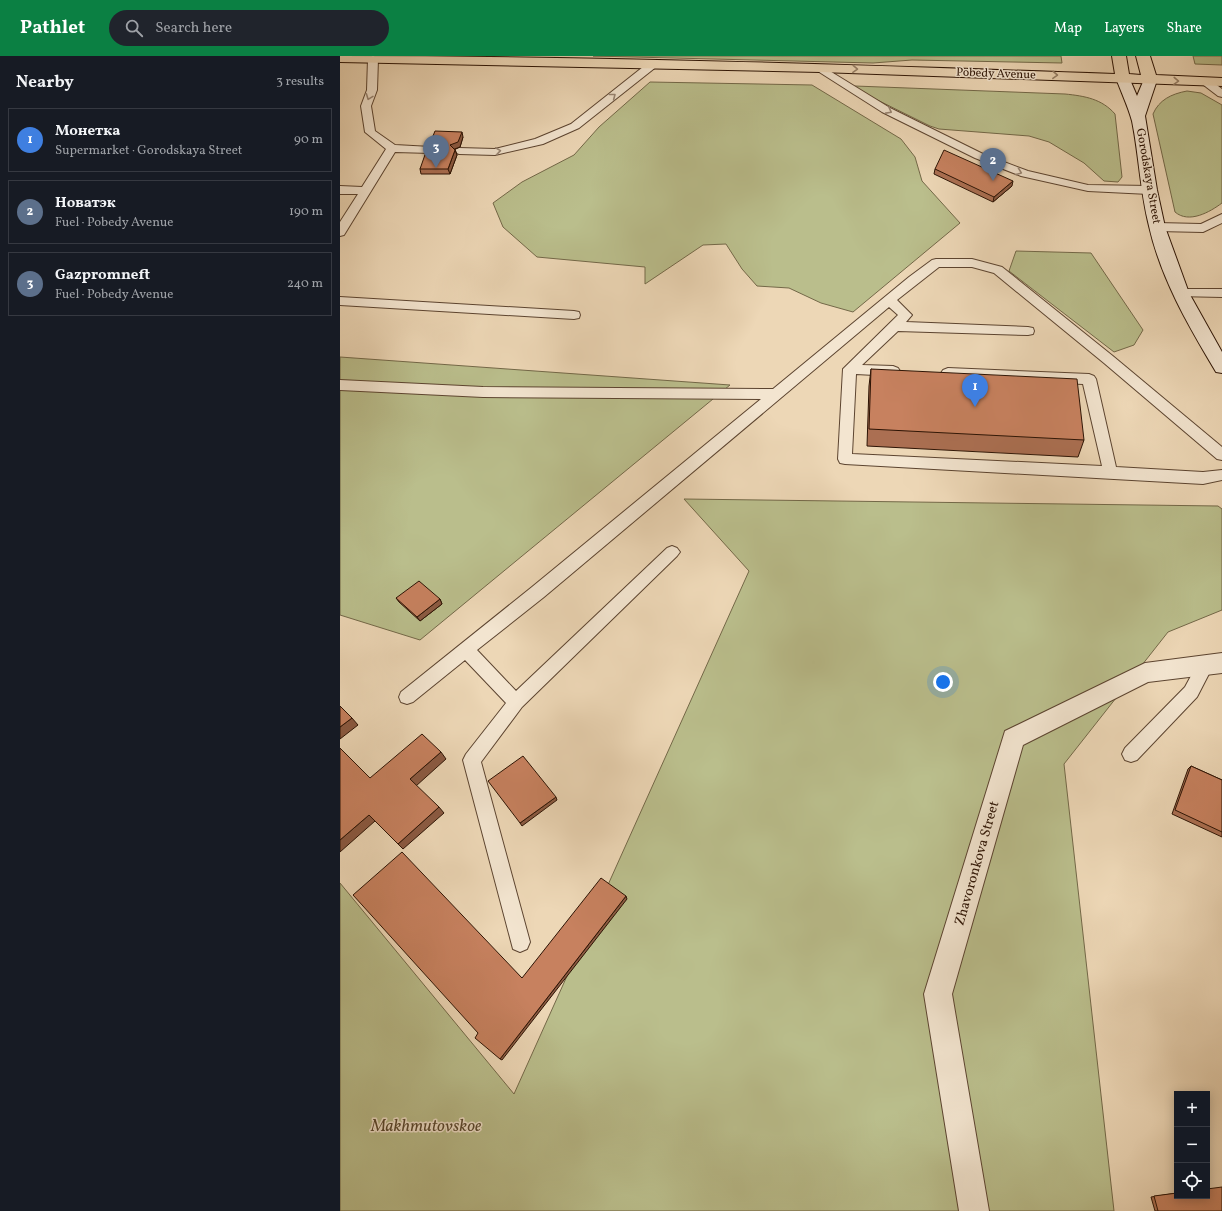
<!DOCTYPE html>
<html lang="en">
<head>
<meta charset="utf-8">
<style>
  body { margin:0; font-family:Vollkorn,serif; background:#20242c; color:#f1f3f6 }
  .controls { position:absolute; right:12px; bottom:12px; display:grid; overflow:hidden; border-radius:0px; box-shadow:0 2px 10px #0003 }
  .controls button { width:36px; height:36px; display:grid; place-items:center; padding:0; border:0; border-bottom:1px solid #363941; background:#171b24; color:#f1f3f6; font:20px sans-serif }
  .you { position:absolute; left:603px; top:626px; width:14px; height:14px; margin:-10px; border:3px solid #fff; border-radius:50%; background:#1a73e8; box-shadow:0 0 0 6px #1a73e833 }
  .badge { display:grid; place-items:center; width:26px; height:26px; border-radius:50%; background:#0b8043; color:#fff; font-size:13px; font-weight:700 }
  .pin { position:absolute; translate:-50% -33px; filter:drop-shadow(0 1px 2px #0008) }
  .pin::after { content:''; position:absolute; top:21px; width:14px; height:12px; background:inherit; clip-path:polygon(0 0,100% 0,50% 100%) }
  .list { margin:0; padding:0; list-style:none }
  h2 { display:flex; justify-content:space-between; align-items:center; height:52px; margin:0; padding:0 16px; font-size:17px }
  h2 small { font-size:13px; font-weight:400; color:#9ea1a6 }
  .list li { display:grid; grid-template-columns:26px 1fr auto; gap:12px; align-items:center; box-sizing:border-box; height:64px; margin:0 8px 8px; padding:0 8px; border:1px solid #363941; border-radius:0px }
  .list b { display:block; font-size:15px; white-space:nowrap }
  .list p { margin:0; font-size:13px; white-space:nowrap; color:#9ea1a6 }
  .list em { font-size:13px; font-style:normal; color:#9ea1a6 }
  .icon { flex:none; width:22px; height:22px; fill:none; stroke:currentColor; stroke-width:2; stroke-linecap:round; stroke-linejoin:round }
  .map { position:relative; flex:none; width:882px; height:1155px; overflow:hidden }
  header { display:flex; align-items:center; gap:24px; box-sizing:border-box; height:56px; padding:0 20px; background:#0b8043; color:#fff }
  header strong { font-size:19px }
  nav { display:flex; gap:22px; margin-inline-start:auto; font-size:14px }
  .search { width:280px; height:36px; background:#20242c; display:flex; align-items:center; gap:10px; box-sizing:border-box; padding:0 14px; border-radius:22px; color:#9ea1a6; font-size:15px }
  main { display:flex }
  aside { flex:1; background:#171b24 }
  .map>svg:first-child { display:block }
  .green { fill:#babe8c; stroke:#736848 }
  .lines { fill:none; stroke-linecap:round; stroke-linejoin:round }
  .lane-casing { stroke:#5c4430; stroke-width:2 }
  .street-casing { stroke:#5c4430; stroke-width:2 }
  .secondary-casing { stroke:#2c1304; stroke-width:2 }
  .primary-casing { stroke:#2c1304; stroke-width:2 }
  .lane { fill:#f3e5d0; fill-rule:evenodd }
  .street { fill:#f3e5d0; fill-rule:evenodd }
  .secondary { fill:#f3e5d0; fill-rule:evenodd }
  .primary { fill:#edd7b6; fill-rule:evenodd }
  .wall { fill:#ab6f52; stroke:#2c1304 }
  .shaded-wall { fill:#8b5a42; stroke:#2c1304 }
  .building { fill:#c7815f; stroke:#2c1304 }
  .oneway { stroke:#967f66 }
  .oneway2 { stroke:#998674 }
  .labels { text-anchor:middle; stroke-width:3; stroke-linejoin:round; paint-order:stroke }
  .far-street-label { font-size:12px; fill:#2c1304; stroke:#f3e5d0 }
  .street-label { font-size:14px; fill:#2c1304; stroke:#f3e5d0 }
  .near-park-label { font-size:17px; font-style:italic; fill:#57462d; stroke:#f3e5d0 }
</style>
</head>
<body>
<header>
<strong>Pathlet</strong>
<div class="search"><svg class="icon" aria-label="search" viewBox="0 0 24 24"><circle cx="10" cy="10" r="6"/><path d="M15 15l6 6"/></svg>Search here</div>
<nav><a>Map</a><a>Layers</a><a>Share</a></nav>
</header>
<main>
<aside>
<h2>Nearby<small>3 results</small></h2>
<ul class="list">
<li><span class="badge" style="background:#3f7fe0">1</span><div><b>Монетка</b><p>Supermarket · Gorodskaya Street</p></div><em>90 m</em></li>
<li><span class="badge" style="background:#5c6f8a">2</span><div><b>Новатэк</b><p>Fuel · Pobedy Avenue</p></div><em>190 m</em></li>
<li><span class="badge" style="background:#5c6f8a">3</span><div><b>Gazpromneft</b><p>Fuel · Pobedy Avenue</p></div><em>240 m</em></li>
</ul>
</aside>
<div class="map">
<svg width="882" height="1155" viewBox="0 0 882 1155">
  <rect width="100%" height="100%" fill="#edd7b6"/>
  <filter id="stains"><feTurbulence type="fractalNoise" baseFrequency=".005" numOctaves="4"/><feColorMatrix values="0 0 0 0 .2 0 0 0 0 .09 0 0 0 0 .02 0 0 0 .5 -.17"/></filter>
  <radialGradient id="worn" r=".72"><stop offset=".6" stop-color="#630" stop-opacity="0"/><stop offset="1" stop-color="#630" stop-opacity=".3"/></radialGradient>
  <!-- green -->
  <path class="green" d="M253 0H721L722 7 572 4 533 7Z
    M853 0H882V9L855 8Z
    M310 26 472 29 561 83 575 101 582 125 620 167 513 256 481 247 449 232 417 230 402 213 386 188 363 189 305 228V211L197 201 163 171 153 147 182 126 234 99 259 71Z
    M515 30 725 38C745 40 762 43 775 58L782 121 778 126 764 125 744 107 709 86 689 80 599 73 590 70 513 32Z
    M847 35 861 37 882 49V147C870 156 849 168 835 156L813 58C819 44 831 38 847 35Z
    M676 195 751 197 803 274 794 289 774 296 669 215Z
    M0 301 390 329 80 584 0 559Z
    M344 443 878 450 882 453V554L828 576 724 708 774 1155H0V827L174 1038 409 515Z"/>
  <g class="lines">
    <!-- lane casing -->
    <g class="lane-casing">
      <path id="lane" d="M33 0 38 3 37 34 31 50 35 75 55 89 91 91 97 94 91 97 55 96 4 179 0 180V166L18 138H0V130L22 131 46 93 25 76 21 50 27 34 28 3Z
        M312 6 317 9 316 11 239 72 203 88 155 99 119 98 113 95 119 92 155 93 195 83 231 68 308 7Z
        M480 9 550 52 643 98 688 115 748 129 809 130 813 132 815 134 813 136 809 138 748 135 681 120 635 102 542 56 476 14 475 12 476 10Z
        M865 22 869 23 882 33V41L878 40 861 27 860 25Z
        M882 158V167L863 176 817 175 813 174 811 171 813 168 817 167 861 168Z
        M596 203H632L662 211 774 301 882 391V404L877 403 764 307 654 217 632 211H599L557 244 572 259 566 266 688 271 693 272 694 275 693 278 688 279 558 275 522 309 553 310 558 312 560 315 558 318 553 320 516 318 512 398 762 410 743 328 608 322 603 320 601 317 603 314 608 312 749 318 754 320 756 323 776 411 863 416 882 414V424L863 428 505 408 500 407 498 403 503 313 558 259 549 251 204 541 137 594 176 635 327 492 332 490 337 492 340 496 337 500 182 651 141 706 190 886 187 893 180 896 173 893 123 704 126 698 166 647 125 604 73 646 67 648 61 646 59 641 61 636 192 531 421 343 143 341 0 334V324L143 331 433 333 569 221 592 204Z
        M840 233H882V241L836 240 834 237 836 234Z
        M0 241 234 255 239 256 240 259 239 262 234 263 0 249Z
        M865 603 871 605 873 610 857 641 797 704 791 706 785 704 782 698 785 692 845 631 859 605Z"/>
    </g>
    <!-- street casing -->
    <g class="street-casing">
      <path id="street" d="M882 597V617L808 626 683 689 612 938 649 1155H619L584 938 665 675 805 607Z"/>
    </g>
    <!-- secondary casing -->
    <g class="secondary-casing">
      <path id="secondary" d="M783 18 788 19 797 40 805 21 810 20 815 21 817 24 805 60 817 134 825 171 849 237 882 296V317L876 316C848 269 821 223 809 170 800 135 799 99 792 65 788 50 781 36 776 22L778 19Z"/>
    </g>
    <!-- primary casing -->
    <g class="primary-casing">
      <path id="primary" d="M0 0C258 0 517 9 775 18L772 0H786L789 18 801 19 796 0H810L816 19 882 22V30L480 16 0 6Z"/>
    </g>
    <!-- lane -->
    <use href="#lane" class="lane"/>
    <!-- street -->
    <use href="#street" class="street"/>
    <!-- secondary -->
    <use href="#secondary" class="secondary"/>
    <!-- primary -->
    <use href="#primary" class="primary"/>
  </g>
  <!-- wall -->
  <path class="wall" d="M123 81 120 91 115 93 117 99 110 118H81L80 113 94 91 92 90 91 85Z
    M595 113 672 130 653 146 594 118Z
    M531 313 744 384 738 401 527 390 529 330Z
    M56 542 100 543 102 548 80 565 59 546Z
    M851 710 882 724V781L832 758 848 713Z
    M837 1137 882 1155H815L811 1141Z"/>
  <!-- shaded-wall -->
  <path class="shaded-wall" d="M122 76 123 81 120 91 112 94 110 89Z
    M115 94 117 99 110 118 108 113Z
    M673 125 672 130 653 146 654 141Z
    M100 543 102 548 80 565 77 561Z
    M12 662 18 669 0 683V671Z
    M101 696 106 703 76 730 70 723Z
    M216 741 217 744 182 770 180 767Z
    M99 751 104 757 63 793 58 788Z
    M29 759 35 765 0 796V784Z
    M286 840 287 843 162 1004 160 1003Z"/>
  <!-- building -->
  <path class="building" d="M95 75 122 76 118 86 110 89 115 94 108 113H80L87 93 97 90 91 85Z
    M604 94 673 125 654 141 595 113Z
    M531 313 737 323 744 384 529 373Z
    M79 525 100 543 77 561 56 542Z
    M0 650 12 662 0 671Z
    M82 678 101 696 70 723 99 751 58 788 29 759 0 784V692L30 722Z
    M183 700 216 741 180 767 148 725Z
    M851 710 882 724V776L835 754Z
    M62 796 182 922 261 822 286 840 160 1003 135 982 138 977 13 839Z
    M882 1131V1155H818L814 1140 837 1137V1140H867V1133Z"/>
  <!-- one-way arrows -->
  <defs><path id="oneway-chevron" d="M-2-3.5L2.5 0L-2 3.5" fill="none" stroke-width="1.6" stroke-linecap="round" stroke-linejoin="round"/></defs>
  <g class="oneway">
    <use href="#oneway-chevron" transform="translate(515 13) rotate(2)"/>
    <use href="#oneway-chevron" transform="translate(715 19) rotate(2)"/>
    <use href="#oneway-chevron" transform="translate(836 25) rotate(3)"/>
  </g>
  <g class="oneway2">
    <use href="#oneway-chevron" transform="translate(273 40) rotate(-38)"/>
    <use href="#oneway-chevron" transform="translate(29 41) rotate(111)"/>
    <use href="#oneway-chevron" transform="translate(549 55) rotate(28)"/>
    <use href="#oneway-chevron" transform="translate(158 95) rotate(-8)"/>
    <use href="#oneway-chevron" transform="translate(679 116) rotate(21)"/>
  </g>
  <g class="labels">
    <!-- far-street labels -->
    <g class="far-street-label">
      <text transform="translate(656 17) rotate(2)" y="4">Pobedy Avenue</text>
      <text transform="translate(809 120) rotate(80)" y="4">Gorodskaya Street</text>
    </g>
    <!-- street labels -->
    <g class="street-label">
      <text transform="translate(636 807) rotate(-74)" y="5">Zhavoronkova Street</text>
    </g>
    <!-- near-park labels -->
    <g class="near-park-label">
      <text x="86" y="1075">Makhmutovskoe</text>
    </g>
  </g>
  <rect width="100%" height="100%" filter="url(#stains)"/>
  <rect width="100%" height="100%" fill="url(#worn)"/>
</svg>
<div class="controls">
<button>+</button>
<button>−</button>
<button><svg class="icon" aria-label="locate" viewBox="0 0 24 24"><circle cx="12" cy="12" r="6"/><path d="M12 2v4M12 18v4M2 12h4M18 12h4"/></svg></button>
</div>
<div class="you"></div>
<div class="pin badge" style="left:635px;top:351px;background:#3f7fe0">1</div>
<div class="pin badge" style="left:653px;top:125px;background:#5c6f8a">2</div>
<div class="pin badge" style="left:96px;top:112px;background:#5c6f8a">3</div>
</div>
</main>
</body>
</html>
